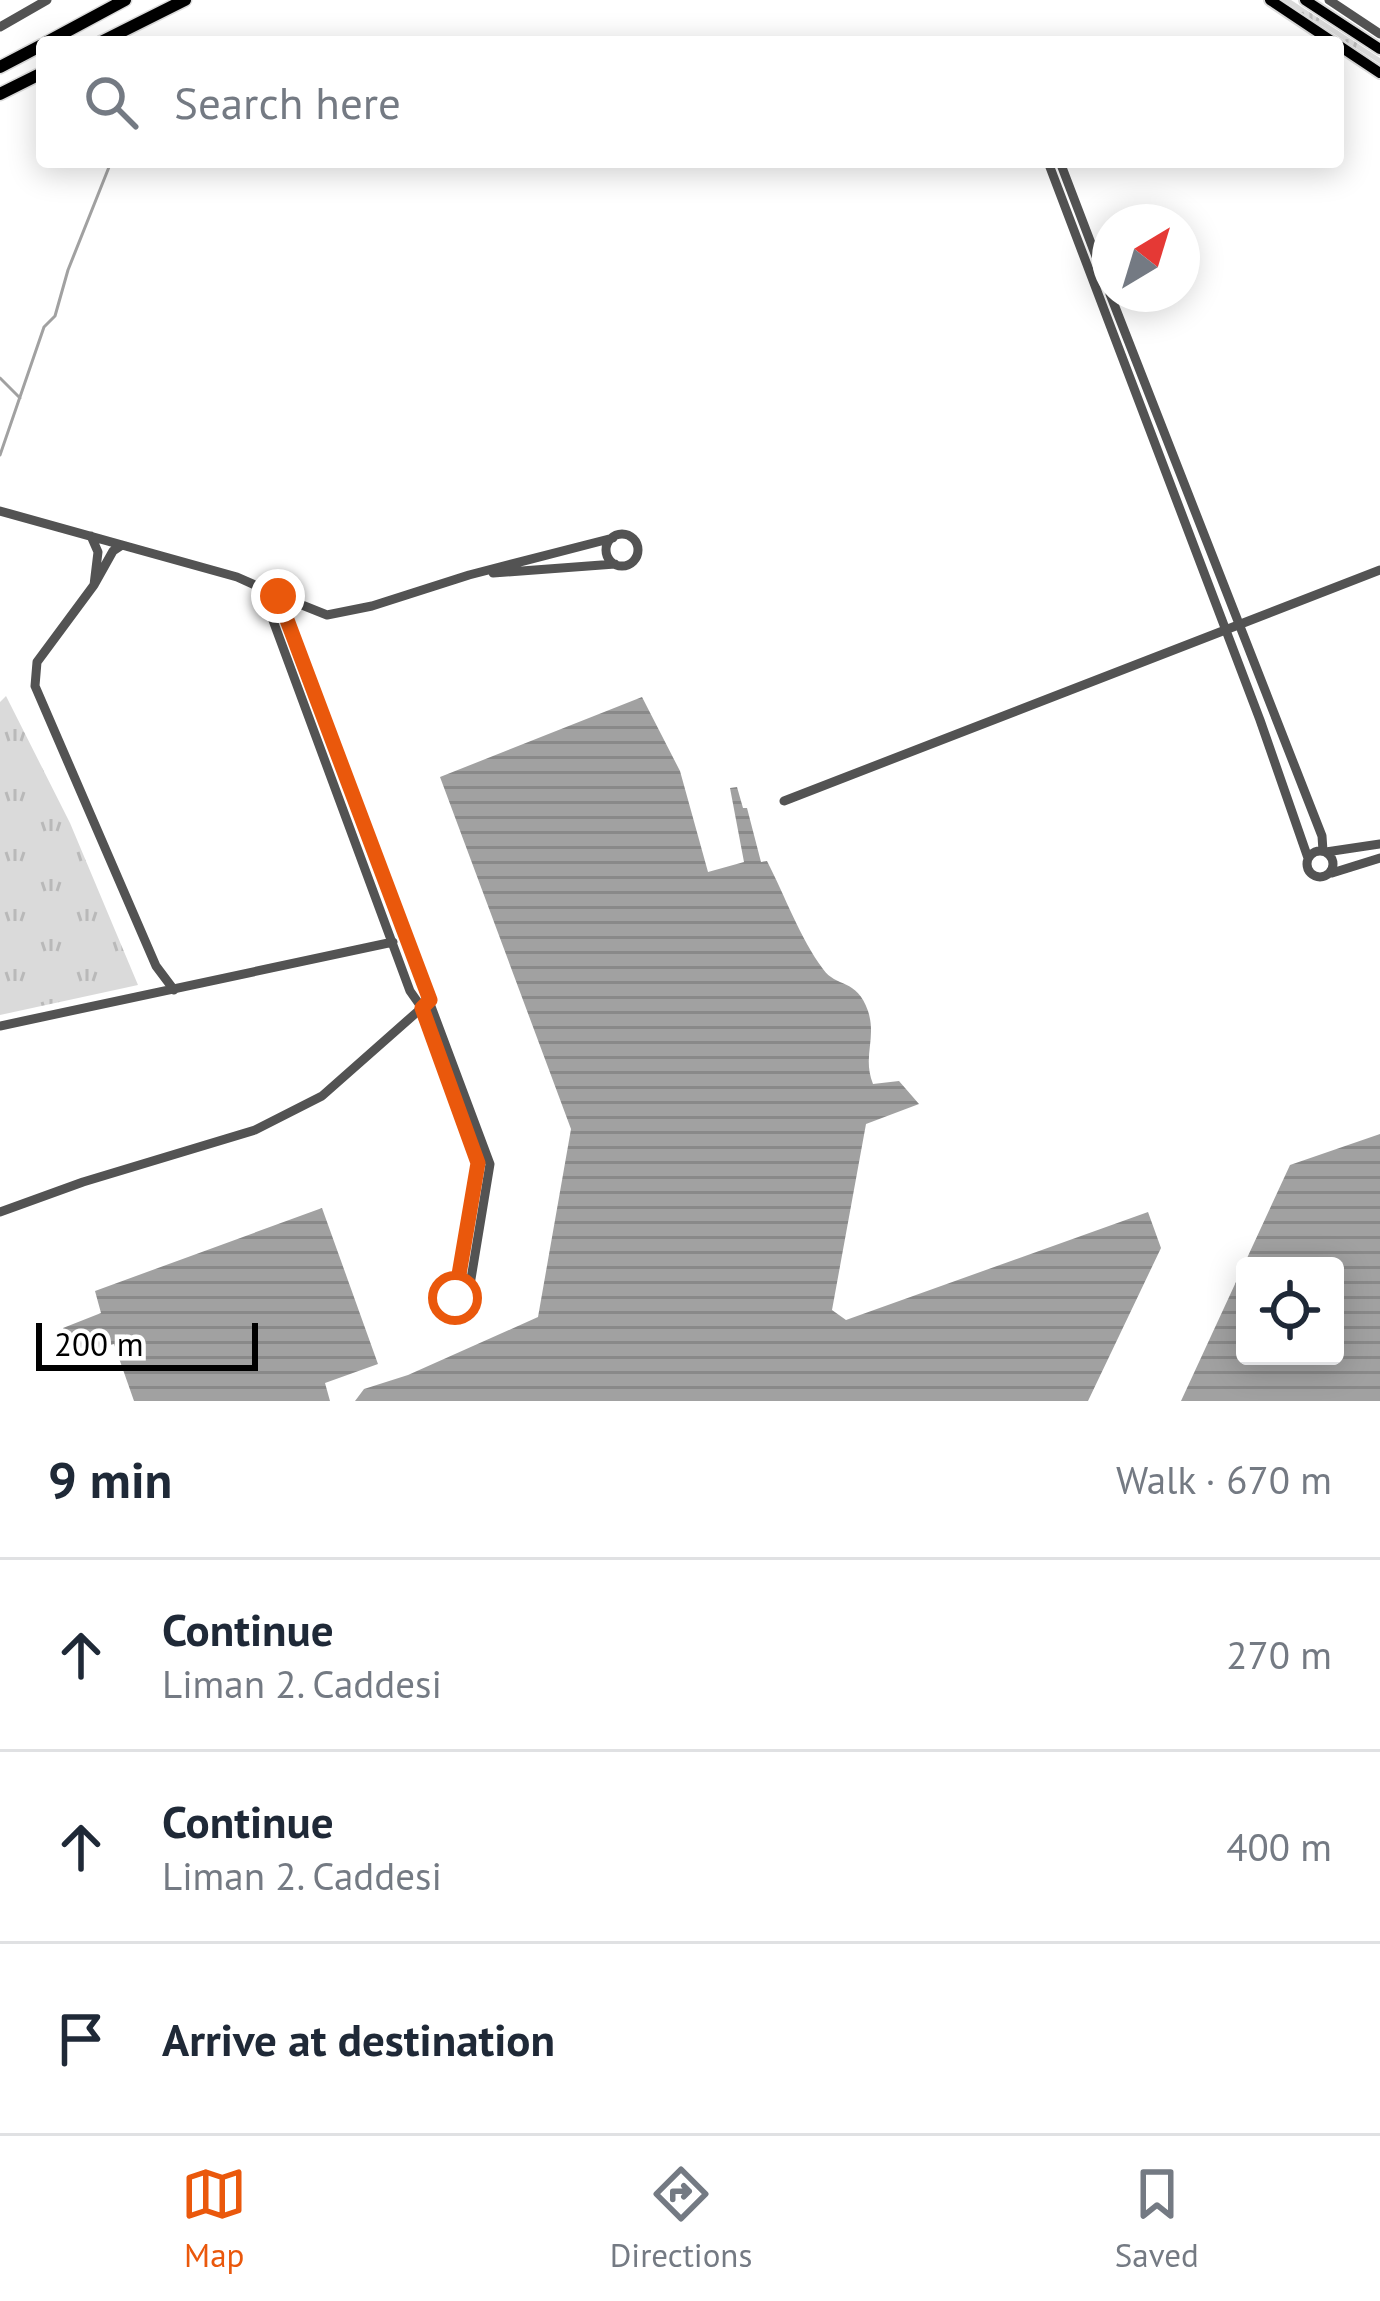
<!DOCTYPE html>
<html lang="en">
<head>
<meta charset="utf-8">
<style>
  body { margin:0; font-family:"PT Sans",sans-serif; background:#f6f6f7; color:#1f2937 }
  .controls { position:absolute; right:36px; bottom:36px; display:grid; overflow:hidden; border-radius:12px; box-shadow:0 6px 30px #0003 }
  .controls button { width:108px; height:108px; display:grid; place-items:center; padding:0; border:0; border-bottom:3px solid #e0e1e3; background:#fff; color:#1f2937; font:60px sans-serif }
  .compass { position:absolute; left:1092px; top:204px; width:108px; height:108px; border-radius:50%; background:#fff; box-shadow:0 6px 30px #0003; rotate:38deg }
  .scale { position:absolute; left:36px; bottom:30px; width:222px; box-sizing:border-box; padding-left:12px; border:6px solid #000; border-top:0; font-size:33px; line-height:42px; white-space:nowrap; color:#000; -webkit-text-stroke:9px #fff; paint-order:stroke }
  .stop { position:absolute; width:36px; height:36px; margin:-27px; border:9px solid #ea580c; border-radius:50%; background:#fff }
  .stop.end { background:#ea580c; border-color:#fff; box-shadow:0 3px 12px #0008 }
  .list { margin:0; padding:0; list-style:none }
  h2 { display:flex; justify-content:space-between; align-items:center; height:156px; margin:0; padding:0 48px; font-size:51px }
  h2 small { font-size:39px; font-weight:400; color:#747a83 }
  .list li { display:grid; grid-template-columns:78px 1fr auto; gap:36px; align-items:center; box-sizing:border-box; height:192px; padding:0 48px; border-top:3px solid #e0e1e3 }
  .list b { display:block; font-size:45px; white-space:nowrap }
  .list p { margin:0; font-size:39px; white-space:nowrap; color:#747a83 }
  .list em { font-size:39px; font-style:normal; color:#747a83 }
  .icon { flex:none; width:66px; height:66px; fill:none; stroke:currentColor; stroke-width:2; stroke-linecap:round; stroke-linejoin:round }
  .map { position:relative; flex:none; width:1380px; height:1401px; overflow:hidden }
  .search { position:absolute; background:#fff; box-shadow:0 6px 30px #0003; left:36px; right:36px; top:36px; height:132px; display:flex; align-items:center; gap:30px; box-sizing:border-box; padding:0 42px; border-radius:12px; color:#747a83; font-size:45px }
  .sheet { height:732px; background:#fff }
  nav { display:flex; justify-content:space-around; align-items:center; box-sizing:border-box; height:168px; border-top:3px solid #e0e1e3; background:#fff; font-size:33px; color:#747a83 }
  nav a { display:grid; justify-items:center; gap:6px }
  nav .on { color:#ea580c }
  .map>svg:first-child { display:block }
  .grass { fill:url(#grass-tufts) }
  .water { fill:url(#water-rules); fill-rule:evenodd }
  .lines { fill:none; stroke-linecap:round; stroke-linejoin:round }
  .stream { stroke:#a1a1a1; stroke-width:3 }
  .major-casing { stroke:#dbdbdb; stroke-width:14 }
  .highway-casing { stroke:#dbdbdb; stroke-width:15 }
  .minor { stroke:#535353; stroke-width:9 }
  .major { stroke:#000; stroke-width:10 }
  .highway { stroke:#000; stroke-width:12 }
  .route { stroke:#ea580c; stroke-width:15 }
</style>
</head>
<body>
<div class="map">
<svg width="1380" height="1401" viewBox="0 0 1380 1401">
  <defs>
    <pattern id="grass-tufts" width="24" height="20" patternUnits="userSpaceOnUse" patternTransform="scale(3)"><rect width="24" height="20" fill="#dadada"/><path d="M3 7l-1-3M5 7V3M7 7l1-3M15 17l-1-3M17 17v-4M19 17l1-3" fill="none" stroke="#b9b9b9"/></pattern>
    <pattern id="water-rules" width="6" height="5" patternUnits="userSpaceOnUse" patternTransform="scale(3)"><rect width="6" height="5" fill="#a1a1a1"/><path d="M0 2.5h6" fill="none" stroke="#898989"/></pattern>
  </defs>
  <rect width="100%" height="100%" fill="#fff"/>
  <!-- grass -->
  <path class="grass" d="M1282 0H1291L1380 58V64Z
    M6 696 70 823 138 985 0 1015V702Z"/>
  <!-- water -->
  <path class="water" d="M642 697 680 771 708 872 744 862 730 788 737 787 743 808H747L761 862 767 861C785 896 800 938 823 969 836 988 857 978 868 1011 877 1039 862 1056 873 1084L899 1081 919 1104 866 1124 832 1310 846 1320 1148 1212 1161 1248 1088 1401H355L364 1389 408 1375 538 1317 571 1129 440 777Z
    M1380 1134V1401H1181L1290 1165ZM1335 1266V1356H1245V1266Z
    M322 1208 378 1364 325 1383 330 1401H134L114 1344 73 1357 63 1328 101 1313 95 1291Z"/>
  <g class="lines">
    <!-- stream -->
    <path class="stream" d="M0 378 20 398
      M0 455 44 327 55 316 68 270 111 162"/>
    <!-- major casing -->
    <g class="major-casing">
      <path id="major" d="M1270 0 1333 42
        M1305 0 1380 49
        M1338 45 1380 73"/>
    </g>
    <!-- highway casing -->
    <g class="highway-casing">
      <path id="highway" d="M47 42 125 0
        M101 42 185 0
        M0 67 42 45
        M0 94 42 73"/>
    </g>
    <!-- minor -->
    <path class="minor" d="M1329 0 1380 34
      M0 27 47 0
      M1048 162 1260 720 1308 858
      M1060 162 1110 293
      M1110 294 1322 836 1323 851
      M0 511 237 577 277 595 490 1164 468 1297 464 1302 457 1301 455 1294 478 1163 422 1008 410 991 261 588
      M606 550a16 16 0 1 1 32 0a16 16 0 1 1-32 0Z
      M91 536 98 552 94 585 113 551 122 545
      M493 573 615 564
      M94 585 37 662 35 686 156 966 174 990
      M277 595 327 615 372 606 469 575 613 538
      M784 801 1380 570
      M1307 864a13 13 0 1 1 26 0a13 13 0 1 1-26 0Z
      M1326 852 1380 844
      M1332 873 1380 858
      M0 1026 393 942
      M0 1212 83 1182 255 1130 322 1096 425 1005"/>
    <!-- major -->
    <use href="#major" class="major"/>
    <!-- highway -->
    <use href="#highway" class="highway"/>
  </g>
  <g class="lines">
    <!-- route -->
    <path class="route" d="M278 596 430 1000 422 1008 478 1163 455 1298"/>
  </g>
</svg>
<div class="controls">
<button><svg class="icon" aria-label="locate" viewBox="0 0 24 24"><circle cx="12" cy="12" r="6"/><path d="M12 2v4M12 18v4M2 12h4M18 12h4"/></svg></button>
</div>
<svg class="compass" viewBox="-18 -18 36 36"><path d="M0-13l5 13h-10z" fill="#e53935"/><path d="M0 13l5-13h-10z" fill="#747a83"/></svg>
<div class="scale">200 m</div>
<div class="stop" style="left:455px;top:1298px"></div>
<div class="stop end" style="left:278px;top:596px"></div>
<div class="search"><svg class="icon" aria-label="search" viewBox="0 0 24 24"><circle cx="10" cy="10" r="6"/><path d="M15 15l6 6"/></svg>Search here</div>
</div>
<section class="sheet">
<h2>9 min<small>Walk · 670 m</small></h2>
<ul class="list">
<li><svg class="icon" aria-label="ahead" viewBox="0 0 24 24"><path d="M12 20V5M6 11l6-6 6 6"/></svg><div><b>Continue</b><p>Liman 2. Caddesi</p></div><em>270 m</em></li>
<li><svg class="icon" aria-label="ahead" viewBox="0 0 24 24"><path d="M12 20V5M6 11l6-6 6 6"/></svg><div><b>Continue</b><p>Liman 2. Caddesi</p></div><em>400 m</em></li>
<li><svg class="icon" aria-label="arrive" viewBox="0 0 24 24"><path d="M6 21V4h12l-3 4 3 4H6"/></svg><div><b>Arrive at destination</b></div></li>
</ul>
</section>
<nav>
<a class="on"><svg class="icon" aria-label="map" viewBox="0 0 24 24"><path d="M3 6l6-2 6 2 6-2v14l-6 2-6-2-6 2zM9 4v14M15 6v14"/></svg>Map</a>
<a><svg class="icon" aria-label="directions" viewBox="0 0 24 24"><path d="M12 3l9 9-9 9-9-9zM9 14v-3h6M13 9l2 2-2 2"/></svg>Directions</a>
<a><svg class="icon" aria-label="saved" viewBox="0 0 24 24"><path d="M7 4h10v16l-5-4-5 4z"/></svg>Saved</a>
</nav>
</body>
</html>
